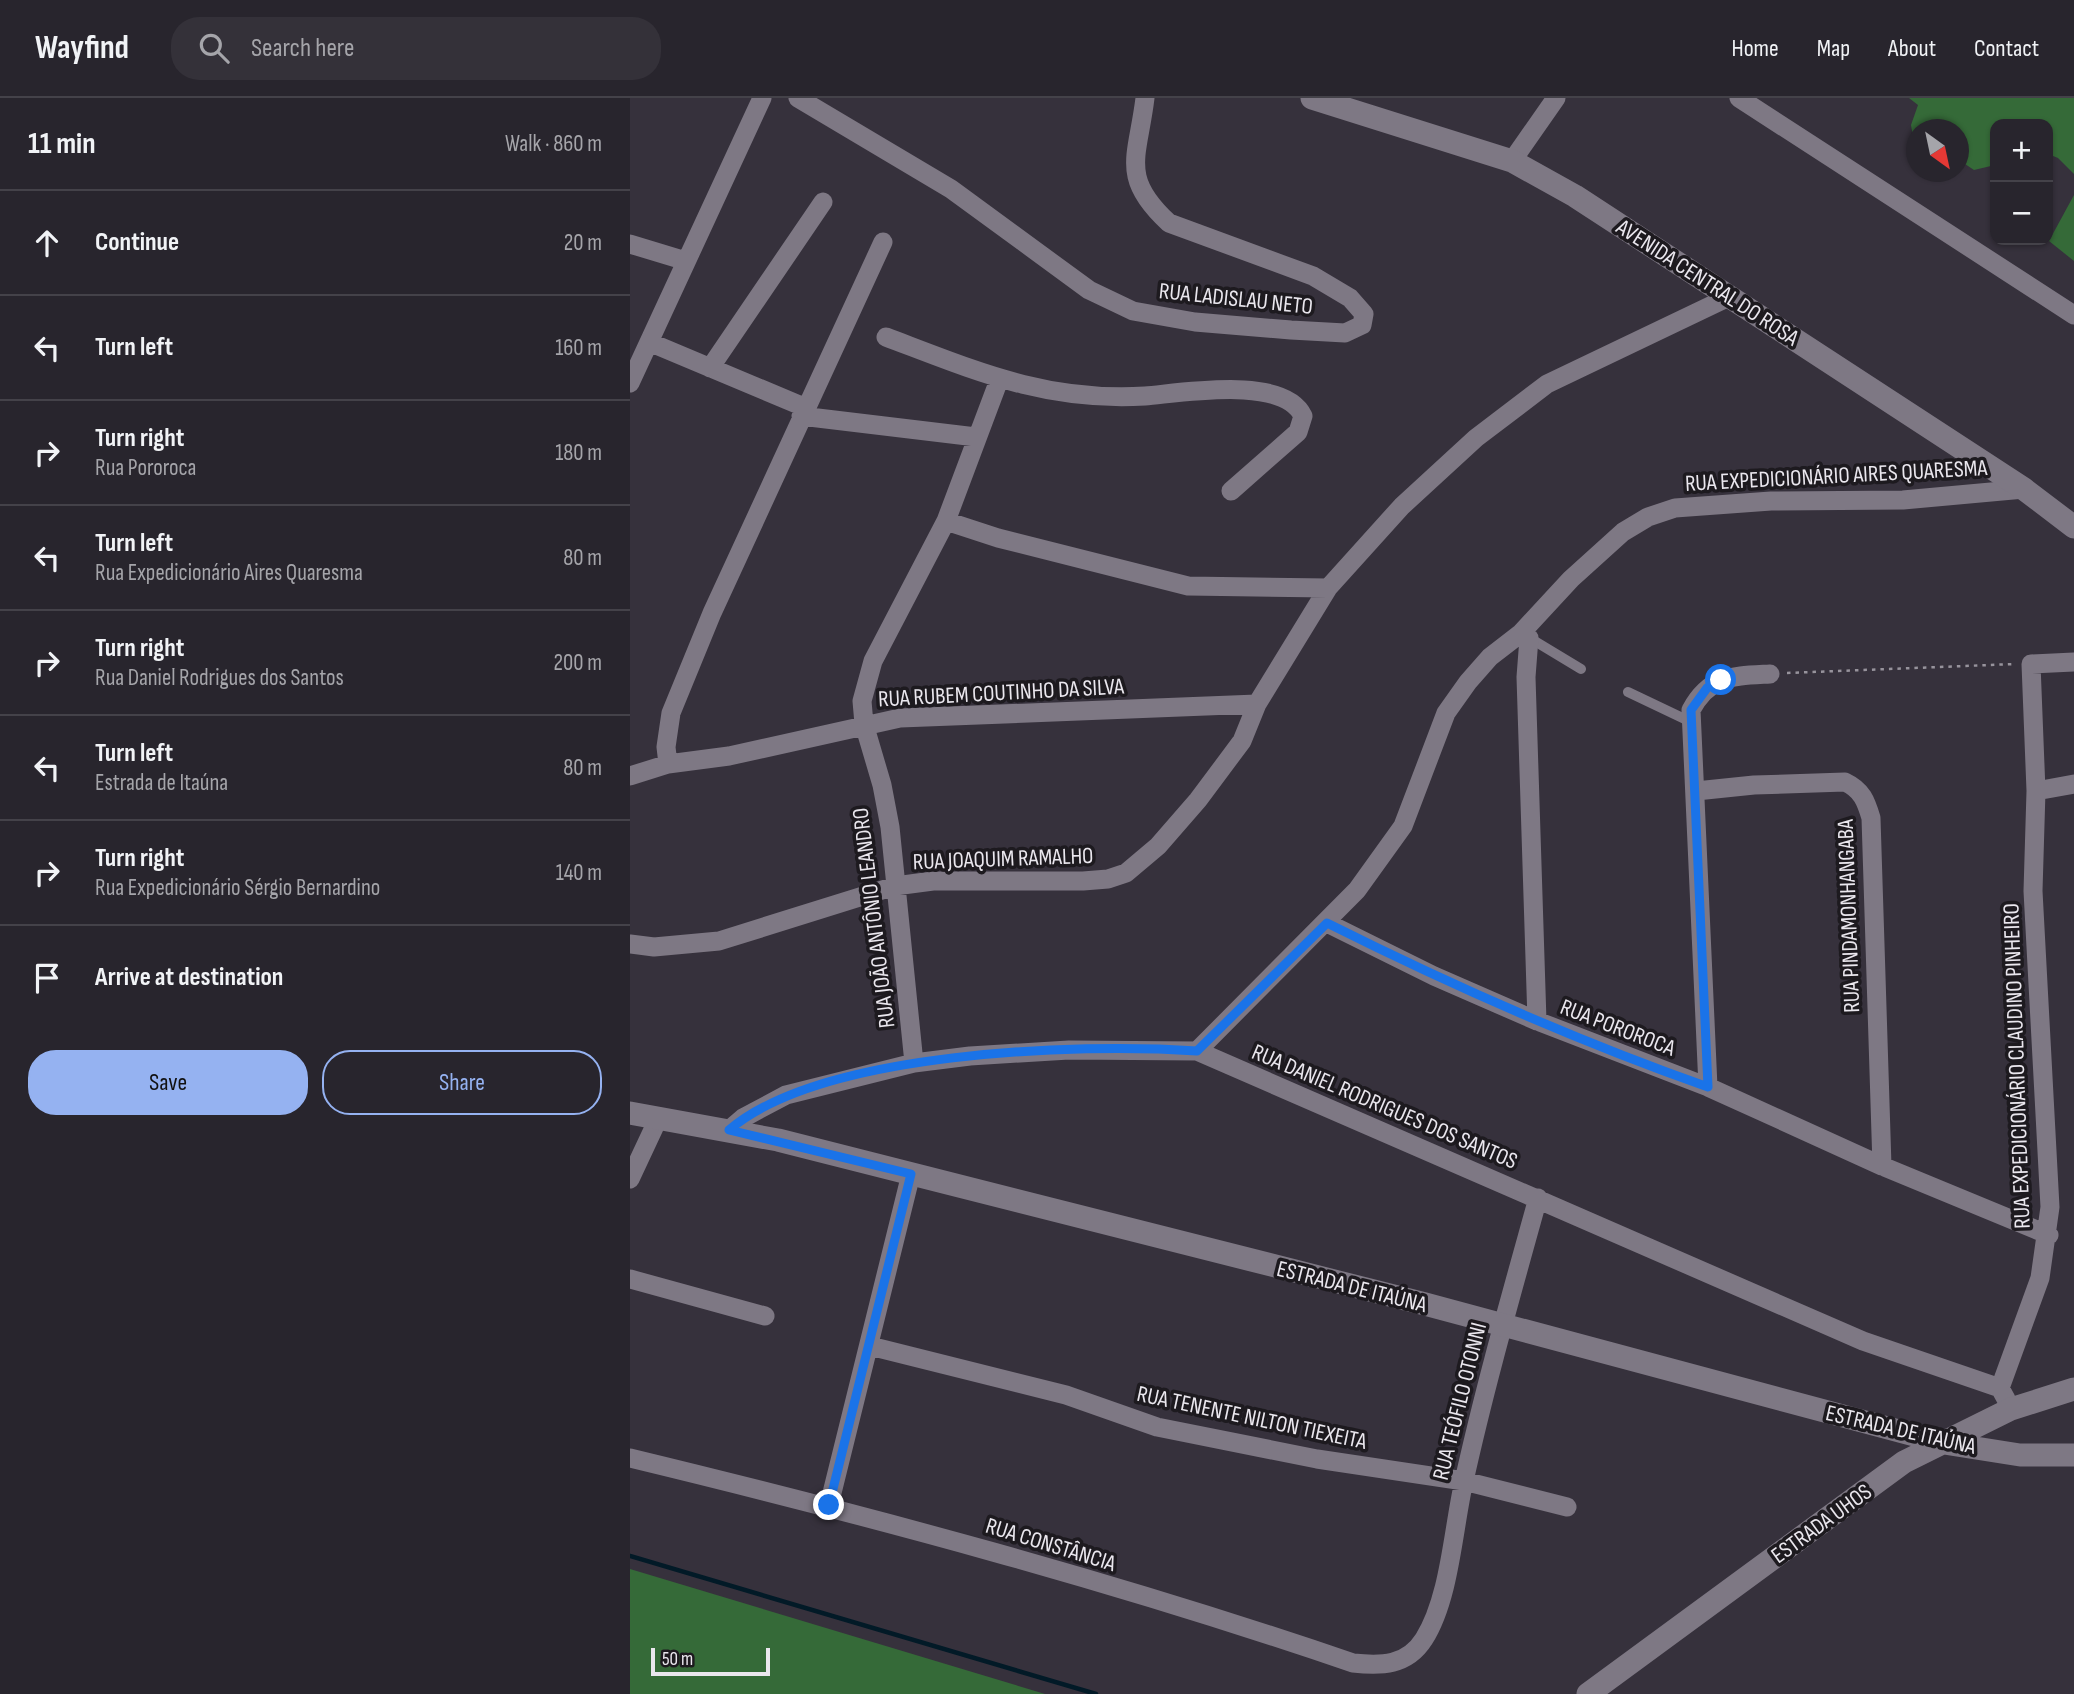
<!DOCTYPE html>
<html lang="en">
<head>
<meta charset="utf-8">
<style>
  body { margin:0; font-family:"Sofia Sans Condensed",sans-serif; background:#343139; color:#f1f3f6 }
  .controls { position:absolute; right:21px; top:21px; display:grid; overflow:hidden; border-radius:14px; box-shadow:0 2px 5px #0004 }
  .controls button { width:63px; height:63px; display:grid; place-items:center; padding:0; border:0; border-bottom:2px solid #444249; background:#28252d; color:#f1f3f6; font:35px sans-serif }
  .compass { position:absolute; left:1276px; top:21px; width:63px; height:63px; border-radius:50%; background:#28252d; box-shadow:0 2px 5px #0004; rotate:147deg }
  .scale { position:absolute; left:21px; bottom:18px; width:119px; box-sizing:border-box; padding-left:7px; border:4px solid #eae7ee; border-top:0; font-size:19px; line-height:24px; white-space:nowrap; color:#eae7ee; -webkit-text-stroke:5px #1d1a1f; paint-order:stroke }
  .stop { position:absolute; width:21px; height:21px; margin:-16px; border:5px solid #1a73e8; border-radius:50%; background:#fff }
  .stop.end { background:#1a73e8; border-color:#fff; box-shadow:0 2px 7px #0008 }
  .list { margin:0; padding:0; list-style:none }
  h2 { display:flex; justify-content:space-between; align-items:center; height:91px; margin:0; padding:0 28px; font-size:30px }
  h2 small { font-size:23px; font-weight:400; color:#a5a5aa }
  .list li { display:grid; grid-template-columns:46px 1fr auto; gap:21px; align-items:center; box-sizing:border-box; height:105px; padding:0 28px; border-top:2px solid #444249 }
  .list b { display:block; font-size:26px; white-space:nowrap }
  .list p { margin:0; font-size:23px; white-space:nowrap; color:#a5a5aa }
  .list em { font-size:23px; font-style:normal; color:#a5a5aa }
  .actions { display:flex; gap:14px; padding:21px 28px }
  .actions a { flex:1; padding:16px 0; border:2px solid #95b2f1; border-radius:28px; text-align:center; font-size:24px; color:#95b2f1 }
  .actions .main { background:#95b2f1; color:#111 }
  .icon { flex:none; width:38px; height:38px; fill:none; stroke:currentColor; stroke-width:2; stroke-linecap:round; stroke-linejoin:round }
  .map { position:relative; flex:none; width:1444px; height:1596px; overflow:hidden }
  header { display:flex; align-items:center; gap:42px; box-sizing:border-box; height:98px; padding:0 35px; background:#28252d; border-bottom:2px solid #444249 }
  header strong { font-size:33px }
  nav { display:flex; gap:38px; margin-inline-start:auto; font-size:24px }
  .search { width:490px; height:63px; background:#343139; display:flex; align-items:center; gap:18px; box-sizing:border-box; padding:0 24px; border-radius:28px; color:#a5a5aa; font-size:26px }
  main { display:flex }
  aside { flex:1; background:#28252d }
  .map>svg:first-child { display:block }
  .green { fill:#356a38 }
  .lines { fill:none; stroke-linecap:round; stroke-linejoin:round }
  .stream { stroke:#021a27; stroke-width:4.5 }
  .path { stroke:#97939c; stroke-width:2.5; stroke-dasharray:3.5 5; stroke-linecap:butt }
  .service { stroke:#7e7884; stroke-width:10 }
  .minor { stroke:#7e7884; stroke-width:19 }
  .tertiary { stroke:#7e7884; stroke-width:23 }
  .route { stroke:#1a73e8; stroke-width:9 }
  .labels { text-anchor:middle; stroke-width:7; stroke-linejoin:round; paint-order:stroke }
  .street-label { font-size:23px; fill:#eae7ee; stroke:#1d1a1f }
</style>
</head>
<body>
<header>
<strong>Wayfind</strong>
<div class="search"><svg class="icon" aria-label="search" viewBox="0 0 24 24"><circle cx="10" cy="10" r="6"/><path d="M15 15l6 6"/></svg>Search here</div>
<nav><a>Home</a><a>Map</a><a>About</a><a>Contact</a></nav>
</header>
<main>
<aside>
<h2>11 min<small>Walk · 860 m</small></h2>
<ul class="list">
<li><svg class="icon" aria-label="ahead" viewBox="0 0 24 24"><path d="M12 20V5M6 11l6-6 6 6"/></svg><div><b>Continue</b></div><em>20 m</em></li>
<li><svg class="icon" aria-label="left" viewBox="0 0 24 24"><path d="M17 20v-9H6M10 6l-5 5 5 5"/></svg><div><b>Turn left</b></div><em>160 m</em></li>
<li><svg class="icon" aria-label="right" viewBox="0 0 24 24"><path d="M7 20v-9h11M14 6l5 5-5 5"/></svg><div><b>Turn right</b><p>Rua Pororoca</p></div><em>180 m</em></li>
<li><svg class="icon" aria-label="left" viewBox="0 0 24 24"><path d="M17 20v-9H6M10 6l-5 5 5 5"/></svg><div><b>Turn left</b><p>Rua Expedicionário Aires Quaresma</p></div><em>80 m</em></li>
<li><svg class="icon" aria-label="right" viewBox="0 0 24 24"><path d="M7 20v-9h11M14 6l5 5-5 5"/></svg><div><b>Turn right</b><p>Rua Daniel Rodrigues dos Santos</p></div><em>200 m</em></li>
<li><svg class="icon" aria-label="left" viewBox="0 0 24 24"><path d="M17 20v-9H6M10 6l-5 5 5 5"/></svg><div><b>Turn left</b><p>Estrada de Itaúna</p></div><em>80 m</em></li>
<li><svg class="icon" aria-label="right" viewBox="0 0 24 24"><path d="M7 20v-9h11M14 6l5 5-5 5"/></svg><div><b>Turn right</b><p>Rua Expedicionário Sérgio Bernardino</p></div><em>140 m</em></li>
<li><svg class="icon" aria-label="arrive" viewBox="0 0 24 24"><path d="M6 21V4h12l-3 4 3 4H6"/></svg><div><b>Arrive at destination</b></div></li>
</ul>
<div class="actions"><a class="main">Save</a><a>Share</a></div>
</aside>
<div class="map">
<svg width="1444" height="1596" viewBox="0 0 1444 1596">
  <rect width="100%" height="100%" fill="#36313c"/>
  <!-- green -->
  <path class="green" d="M1279 0H1444V76L1428 60 1418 56V26H1365V67L1344 72 1329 62 1328 32H1286V56L1281 27 1288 7Z
    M1444 97V163L1419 143Z
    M0 1471 415 1596H0Z"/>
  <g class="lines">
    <!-- stream -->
    <path class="stream" d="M0 1458 466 1596"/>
    <!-- path -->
    <path class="path" d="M1157 575 1385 566"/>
    <!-- service -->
    <path class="service" d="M898 539 951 571
      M998 594 1061 624"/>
    <!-- minor -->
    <path class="minor" d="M168 0 321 91 459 192 503 213 565 224 661 232 715 235 732 227 734 216 720 200 683 178 539 125C489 79 508 59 515 0
      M1109 0 1444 217
      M882 63 926 0
      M0 146 56 163
      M256 239C346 273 416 304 515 298 552 295 654 277 673 318L668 334 601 393
      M19 244 174 309
      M80 270 193 104
      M0 285 132 0
      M171 318 346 339
      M316 423 368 440 558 488 698 490
      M899 540 896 579 907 923
      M38 666 36 649 41 615 82 515 253 144
      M0 678 38 666 99 658 270 620 627 606
      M1066 693 1124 687 1215 684C1232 692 1236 703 1241 720L1252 1068
      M1406 693 1401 566 1444 564
      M697 825 804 878 907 923 1078 989 1252 1068 1419 1137
      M0 846 24 849 89 843 265 788 303 783H453L478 781 496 775 528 748 568 702 612 643 627 606 698 490 772 408 846 340 917 286 1101 198
      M567 953 727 792 773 728 816 615 838 584 860 559 891 535 941 481 993 434 1018 419 1045 410 1141 403 1273 402 1394 391
      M284 965 260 729 252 687 234 626 232 603 243 563 316 423 369 282
      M1078 989 1061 612C1080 577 1103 578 1140 576
      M99 1032 113 1020 156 997 284 965 340 958 439 952 567 953 1233 1243 1370 1290
      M0 1081 29 1019
      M0 1181 135 1218
      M240 1248 436 1297 527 1329 687 1361 834 1383 937 1409
      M1376 1301 1370 1290 1410 1180 1420 1109 1403 793 1406 693 1444 686
      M0 1360C244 1419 486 1484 723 1565 751 1568 777 1568 794 1541 820 1500 823 1431 834 1383 855 1288 882 1194 908 1100
      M199 1407 281 1076"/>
    <!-- tertiary -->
    <path class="tertiary" d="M682 0 882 63 945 98 1394 391 1444 429
      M0 1015 148 1042 795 1206 1314 1345 1390 1357H1444
      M958 1596 1274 1364 1381 1311 1444 1291"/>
  </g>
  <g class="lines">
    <!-- route -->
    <path class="route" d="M199 1407 281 1076 99 1032C192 953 447 945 567 953L697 825C821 887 947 943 1078 989L1061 612 1077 590 1091 582"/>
  </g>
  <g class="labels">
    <!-- street labels -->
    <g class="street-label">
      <text transform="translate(1078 184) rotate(33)" y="8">AVENIDA CENTRAL DO ROSA</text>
      <text transform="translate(606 200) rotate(6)" y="8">RUA LADISLAU NETO</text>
      <text transform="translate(1206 377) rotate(-3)" y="8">RUA EXPEDICIONÁRIO AIRES QUARESMA</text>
      <text transform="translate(371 594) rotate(-3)" y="8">RUA RUBEM COUTINHO DA SILVA</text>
      <text transform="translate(373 760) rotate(-2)" y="8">RUA JOAQUIM RAMALHO</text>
      <text transform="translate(1218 818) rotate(-92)" y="8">RUA PINDAMONHANGABA</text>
      <text transform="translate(243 820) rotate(-97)" y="8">RUA JOÃO ANTÔNIO LEANDRO</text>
      <text transform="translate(988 929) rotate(21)" y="8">RUA POROROCA</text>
      <text transform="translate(1386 968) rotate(-92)" y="8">RUA EXPEDICIONÁRIO CLAUDINO PINHEIRO</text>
      <text transform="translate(755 1008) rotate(23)" y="8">RUA DANIEL RODRIGUES DOS SANTOS</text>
      <text transform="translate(722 1188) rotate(14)" y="8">ESTRADA DE ITAÚNA</text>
      <text transform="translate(829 1303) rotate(-76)" y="8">RUA TEÓFILO OTONNI</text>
      <text transform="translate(622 1319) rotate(12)" y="8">RUA TENENTE NILTON TIEXEITA</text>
      <text transform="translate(1271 1331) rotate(13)" y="8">ESTRADA DE ITAÚNA</text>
      <text transform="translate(1191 1425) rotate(-36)" y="8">ESTRADA UHOS</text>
      <text transform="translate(421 1446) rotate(17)" y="8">RUA CONSTÂNCIA</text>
    </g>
  </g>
</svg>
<div class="controls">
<button>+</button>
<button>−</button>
</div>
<svg class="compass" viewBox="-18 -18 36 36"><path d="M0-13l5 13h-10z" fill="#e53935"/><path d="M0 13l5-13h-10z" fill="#a5a5aa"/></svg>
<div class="scale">50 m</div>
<div class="stop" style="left:1091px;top:582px"></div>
<div class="stop end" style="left:199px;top:1407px"></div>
</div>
</main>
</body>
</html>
